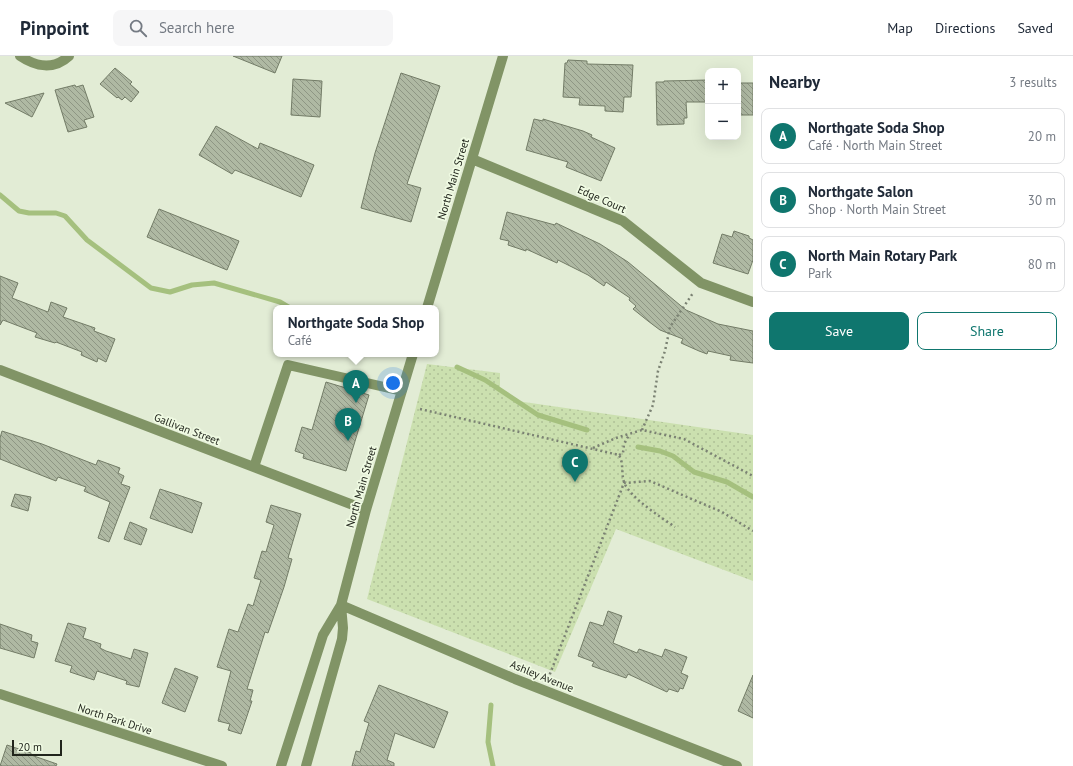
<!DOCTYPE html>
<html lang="en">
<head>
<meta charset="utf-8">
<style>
  body { margin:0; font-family:"PT Sans",sans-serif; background:#f6f6f7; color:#1f2937 }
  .controls { position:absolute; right:12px; top:12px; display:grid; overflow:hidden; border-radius:8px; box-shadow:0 4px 16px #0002 }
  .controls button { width:36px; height:36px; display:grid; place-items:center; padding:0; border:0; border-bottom:1px solid #e0e1e3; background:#fff; color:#1f2937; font:20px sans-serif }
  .scale { position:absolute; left:12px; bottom:10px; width:50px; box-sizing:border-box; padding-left:4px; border:2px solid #21251c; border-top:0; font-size:11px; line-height:14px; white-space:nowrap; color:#21251c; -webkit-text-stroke:3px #effae2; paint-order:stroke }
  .you { position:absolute; left:393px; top:327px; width:14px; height:14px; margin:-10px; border:3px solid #fff; border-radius:50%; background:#1a73e8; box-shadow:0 0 0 6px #1a73e833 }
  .badge { display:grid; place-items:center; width:26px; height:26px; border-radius:50%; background:#0f766e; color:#fff; font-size:13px; font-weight:700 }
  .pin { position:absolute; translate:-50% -33px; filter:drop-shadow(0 1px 2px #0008) }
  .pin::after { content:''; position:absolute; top:21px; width:14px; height:12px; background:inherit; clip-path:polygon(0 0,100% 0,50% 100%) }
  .popup { position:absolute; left:273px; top:249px; width:166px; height:52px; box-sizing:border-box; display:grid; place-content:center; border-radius:8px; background:#fff; filter:drop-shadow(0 1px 3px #0005); font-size:13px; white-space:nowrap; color:#747a83 }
  .popup b { font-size:15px; color:#1f2937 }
  .popup::after { content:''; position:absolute; left:50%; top:100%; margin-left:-8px; border:8px solid transparent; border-top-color:#fff }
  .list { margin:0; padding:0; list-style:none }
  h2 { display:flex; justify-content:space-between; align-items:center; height:52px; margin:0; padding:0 16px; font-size:17px }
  h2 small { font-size:13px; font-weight:400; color:#747a83 }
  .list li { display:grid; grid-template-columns:26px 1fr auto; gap:12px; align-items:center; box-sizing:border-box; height:56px; margin:0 8px 8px; padding:0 8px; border:1px solid #e0e1e3; border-radius:8px }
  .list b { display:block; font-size:15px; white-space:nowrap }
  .list p { margin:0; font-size:13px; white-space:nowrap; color:#747a83 }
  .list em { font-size:13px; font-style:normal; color:#747a83 }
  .actions { display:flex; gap:8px; padding:12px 16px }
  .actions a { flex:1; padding:9px 0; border:1px solid #0f766e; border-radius:8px; text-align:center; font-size:14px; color:#0f766e }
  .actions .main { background:#0f766e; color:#fff }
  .icon { flex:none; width:22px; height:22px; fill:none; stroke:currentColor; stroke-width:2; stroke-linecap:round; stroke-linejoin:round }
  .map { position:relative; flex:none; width:753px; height:710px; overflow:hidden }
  header { display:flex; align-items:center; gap:24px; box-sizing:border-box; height:56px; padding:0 20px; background:#fff; border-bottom:1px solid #e0e1e3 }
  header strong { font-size:19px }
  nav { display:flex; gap:22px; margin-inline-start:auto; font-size:14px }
  .search { width:280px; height:36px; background:#f6f6f7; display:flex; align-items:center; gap:10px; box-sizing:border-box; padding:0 14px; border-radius:8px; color:#747a83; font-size:15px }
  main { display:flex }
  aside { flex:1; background:#fff }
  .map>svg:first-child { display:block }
  .park { fill:url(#park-dots) }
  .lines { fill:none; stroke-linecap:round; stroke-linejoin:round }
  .stream { stroke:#a5c07e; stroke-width:5 }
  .building { fill:url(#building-back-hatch); stroke:#737c67 }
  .path { stroke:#7b8273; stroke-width:2.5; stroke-dasharray:2 3; stroke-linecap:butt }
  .minor { stroke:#819466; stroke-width:10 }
  .labels { text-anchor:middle; stroke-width:3.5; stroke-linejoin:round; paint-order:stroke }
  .street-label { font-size:11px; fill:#21251c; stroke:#effae2 }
</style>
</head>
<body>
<header>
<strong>Pinpoint</strong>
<div class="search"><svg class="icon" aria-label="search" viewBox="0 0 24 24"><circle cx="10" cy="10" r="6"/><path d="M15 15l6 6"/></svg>Search here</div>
<nav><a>Map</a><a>Directions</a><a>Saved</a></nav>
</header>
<main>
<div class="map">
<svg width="753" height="710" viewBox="0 0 753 710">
  <defs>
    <pattern id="park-dots" width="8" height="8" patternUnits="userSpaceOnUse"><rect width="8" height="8" fill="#cbe0af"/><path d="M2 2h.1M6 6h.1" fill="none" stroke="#aec096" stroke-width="1.8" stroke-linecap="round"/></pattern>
    <pattern id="building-back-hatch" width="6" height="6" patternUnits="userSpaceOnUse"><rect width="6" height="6" fill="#afb9a3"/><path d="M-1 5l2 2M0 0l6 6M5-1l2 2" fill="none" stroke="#8e9684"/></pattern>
  </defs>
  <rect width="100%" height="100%" fill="#e2ecd5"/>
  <!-- park -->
  <path class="park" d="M427 308 500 317V336L517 345 753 379V525L616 473 555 616 367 543Z"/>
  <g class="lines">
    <!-- stream -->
    <path class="stream" d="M0 139 19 155 29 157H56L65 160 87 184 151 232 170 236 192 229 214 227 280 246 290 252
      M457 311 485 324 538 359 587 374
      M638 391 660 395 673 400 694 416 727 426 753 441
      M491 649 488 686 493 710"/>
  </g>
  <!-- building -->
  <path class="building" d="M233 0H282L275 17Z
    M568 4 587 5V8L633 9 631 41H624L623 56 605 55V50L579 49 580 42 563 41 565 7H567Z
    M115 12 132 26 130 28 139 36 131 46 125 41 122 44 118 41 117 42 100 28Z
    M401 17 440 30 407 128 421 132 411 166 361 152 375 97Z
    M293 23 322 25 320 61 291 59Z
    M708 24V46H686L687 62H684V68L657 69 656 26H664V25Z
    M738 27H753V59H738Z
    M75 29 76 31 83 29 94 61 84 64 87 71 68 76 55 34Z
    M44 37 32 61 5 47Z
    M534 63 543 65V63L583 75 592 79 591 81 615 92 601 125 566 111 568 106 526 94Z
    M216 70 258 93 260 87 314 109 301 141 235 114 232 118 199 99Z
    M159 153 239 185 227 214 147 181Z
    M507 156 555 169 556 167 600 188 628 206 686 254 718 268 753 275V307L730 304 731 300 708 295 707 298 699 295 681 287 683 283 660 274 648 265 633 253 636 250 629 244 630 242 606 226 604 230 588 219 558 204 557 207 526 193V195L508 189 509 185 500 183Z
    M734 175 749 180V182L753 184V204L748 218 713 207 722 178 732 181Z
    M0 220 18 227 12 242 48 256 51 246 67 252 63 261 95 272 94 275 115 283 106 306 98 302 97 306 81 299 82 296 56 286 55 287 35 281 37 277 3 264 0 269Z
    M326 326 369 339 346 415 303 402 304 398 295 395 302 371 312 374Z
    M2 375 42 388 96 409 98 404 120 412 118 417 124 420 121 428 130 431 109 486 98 482 110 446 84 435 86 431 58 421 56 425 0 403V382Z
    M160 433 202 447 192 477 150 462Z
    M15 438 31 441 28 455 11 450Z
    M271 449 301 458 288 502 292 503 284 531 268 577 265 576 247 633 253 634 250 645H252L241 678 228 674 230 668 218 665 231 615 217 611 229 573 238 576 248 548 253 550 261 524 254 522 262 495 266 496 274 469 266 466Z
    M130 466 147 473 141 489 124 483Z
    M608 555 622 560 613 587 637 597 639 593 662 601 665 593 687 601 681 617 688 620 683 633 680 632 678 636 669 633 667 636 628 618 626 622 592 610 594 606 578 600 590 566 603 570Z
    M68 567 86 572 83 582 101 588 100 592 106 595 131 603 134 593 148 597 139 631 126 628 127 625 97 615 94 624 70 616 72 610 55 605Z
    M0 568 32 579 31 585 38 587 34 602 0 592Z
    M175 612 198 621 185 656 162 647Z
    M753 619V662L738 655Z
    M379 629 448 656 434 692 395 677 387 704 394 707V710H352L356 695 360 696 369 667 364 665Z
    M7 689 31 697V699L57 708 56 710H0Z"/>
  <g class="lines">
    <!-- path -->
    <path class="path" d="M420 353 619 399C624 408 621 417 624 426 629 441 662 462 675 471
      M642 374 653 349 658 315 665 295 670 271 693 237
      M593 392 616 382 642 374 684 383 753 420
      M619 399 623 397 624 388 629 379
      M548 623 624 427 650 425 722 456 753 475"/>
    <!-- minor -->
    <path class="minor" d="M20 0C36 11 54 14 69 0
      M472 103 623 165 701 227 753 246
      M427 252 503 0
      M0 314 366 454
      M254 411 288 309 402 335
      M341 549 515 623 737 710
      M0 638 222 710
      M281 710 323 579 341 549 366 454 413 298
      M306 710 342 583 343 572 341 549"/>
  </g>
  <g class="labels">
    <!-- street labels -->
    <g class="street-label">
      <text transform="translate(453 123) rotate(-73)" y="4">North Main Street</text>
      <text transform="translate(602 143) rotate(24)" y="4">Edge Court</text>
      <text transform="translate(187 373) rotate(21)" y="4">Gallivan Street</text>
      <text transform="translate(361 431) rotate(-74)" y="4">North Main Street</text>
      <text transform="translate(542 620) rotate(22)" y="4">Ashley Avenue</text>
      <text transform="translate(115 663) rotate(18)" y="4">North Park Drive</text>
    </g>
  </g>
</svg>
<div class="controls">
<button>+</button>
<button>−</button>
</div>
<div class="scale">20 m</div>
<div class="you"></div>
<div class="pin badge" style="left:356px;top:347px">A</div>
<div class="popup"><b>Northgate Soda Shop</b>Café</div>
<div class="pin badge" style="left:348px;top:385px">B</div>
<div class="pin badge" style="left:575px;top:426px">C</div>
</div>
<aside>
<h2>Nearby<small>3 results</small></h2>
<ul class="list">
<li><span class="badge">A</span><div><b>Northgate Soda Shop</b><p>Café · North Main Street</p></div><em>20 m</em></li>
<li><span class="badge">B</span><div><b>Northgate Salon</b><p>Shop · North Main Street</p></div><em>30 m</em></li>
<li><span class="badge">C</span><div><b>North Main Rotary Park</b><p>Park</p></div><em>80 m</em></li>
</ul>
<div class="actions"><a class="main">Save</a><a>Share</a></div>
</aside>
</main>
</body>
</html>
